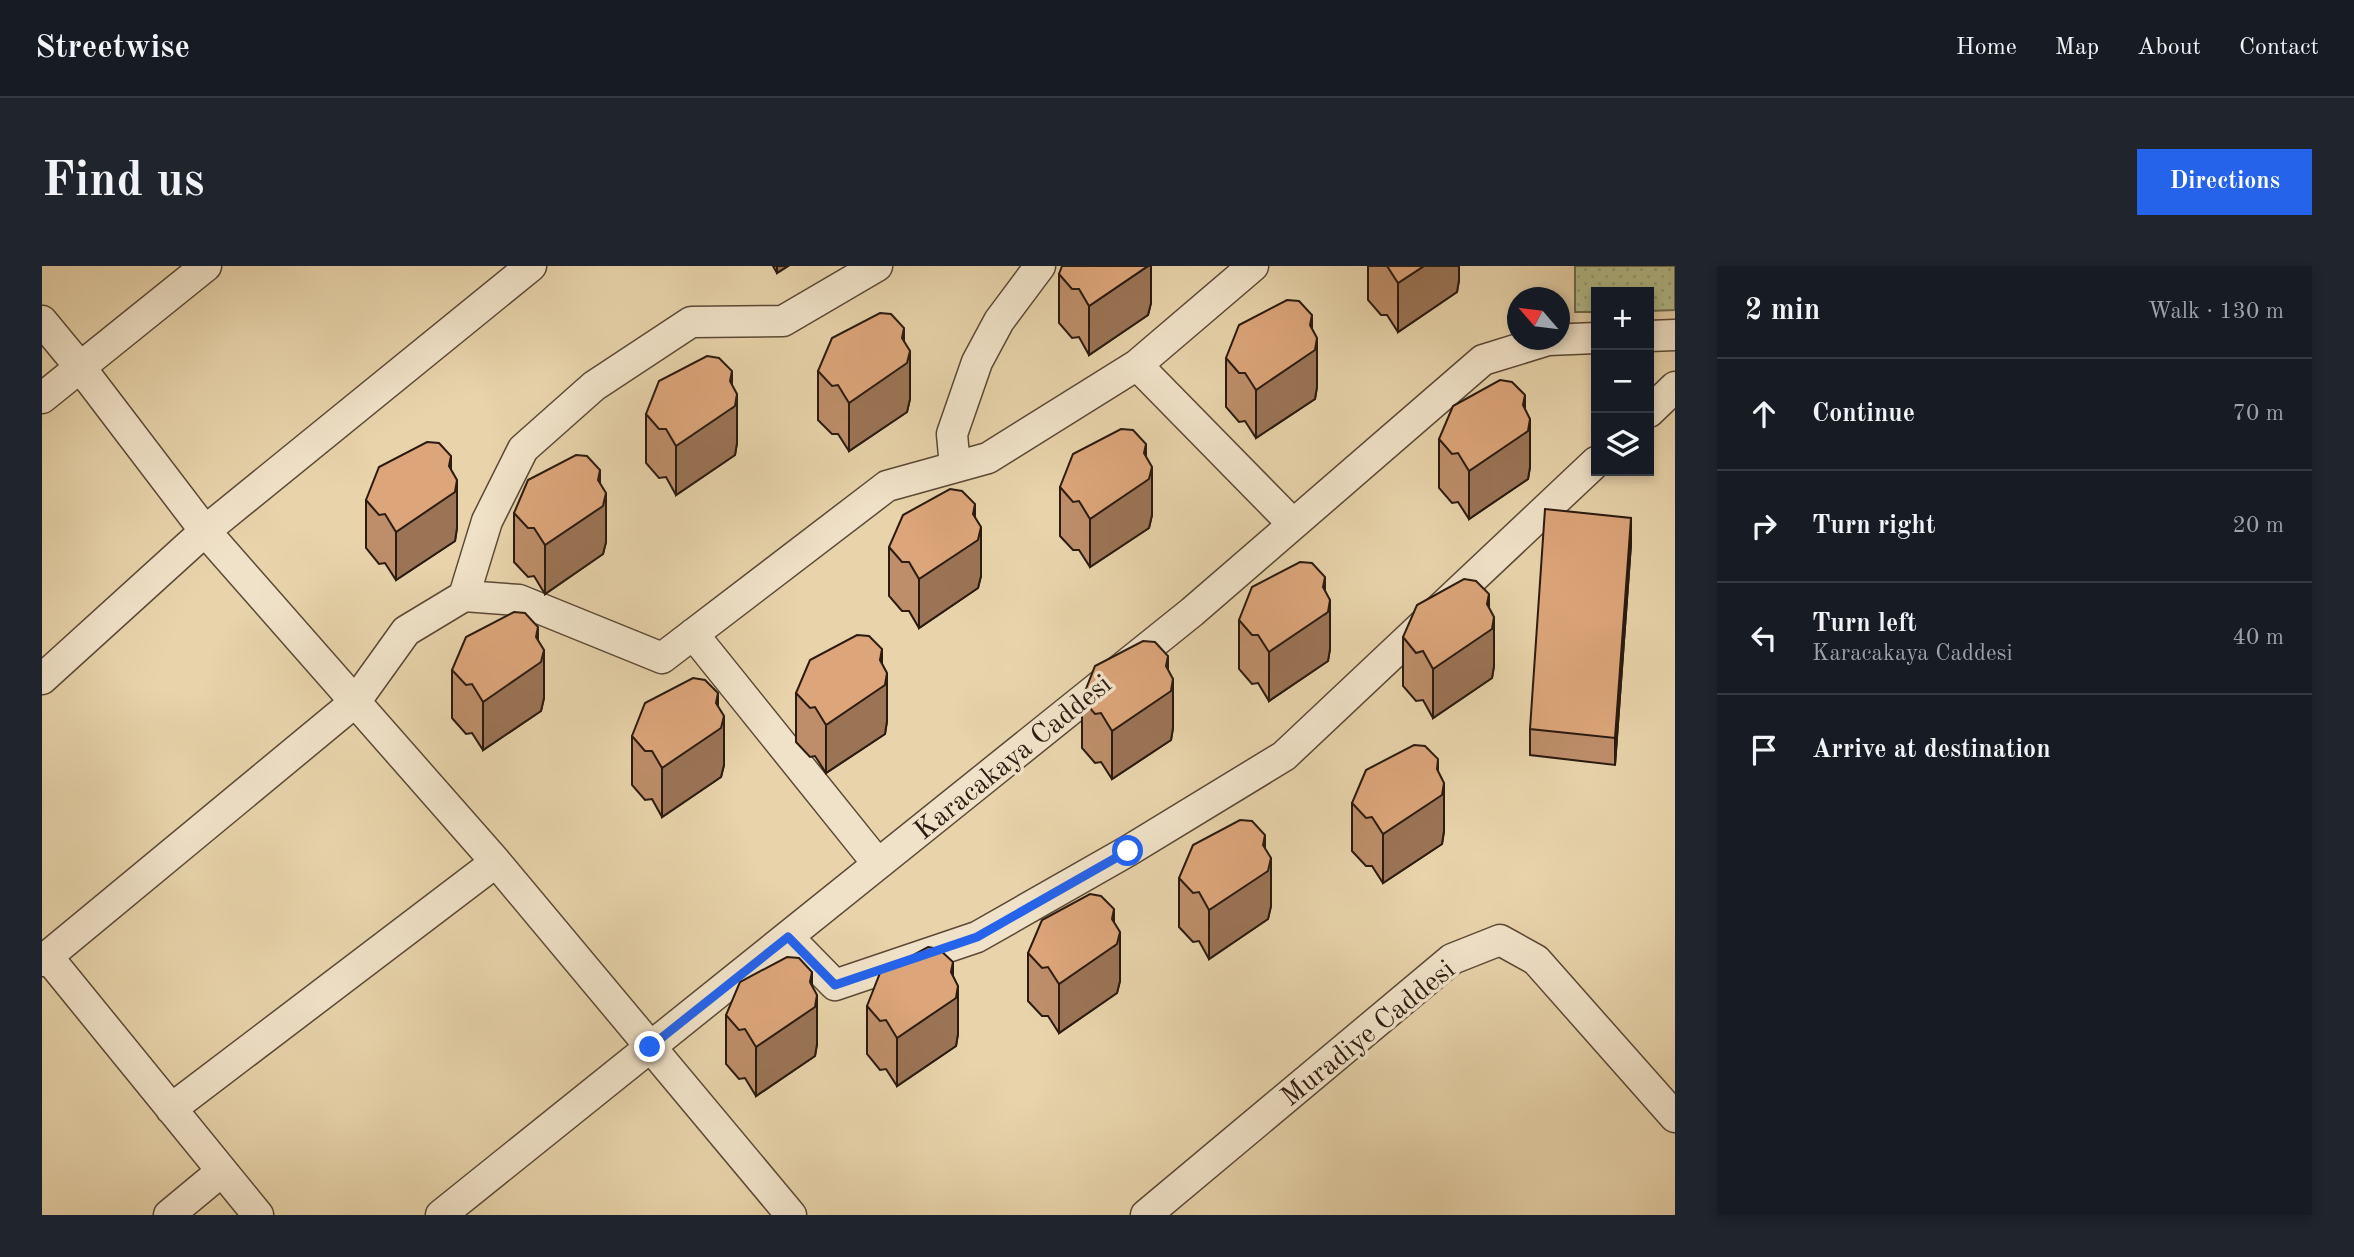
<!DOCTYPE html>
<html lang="en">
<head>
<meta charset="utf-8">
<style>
  body { margin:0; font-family:"Old Standard TT",serif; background:#20242c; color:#f1f3f6 }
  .controls { position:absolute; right:21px; top:21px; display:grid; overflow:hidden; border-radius:0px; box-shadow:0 4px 10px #0003 }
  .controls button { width:63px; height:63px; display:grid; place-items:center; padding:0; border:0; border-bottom:2px solid #363941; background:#171b24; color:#f1f3f6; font:35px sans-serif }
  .compass { position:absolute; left:1465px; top:21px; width:63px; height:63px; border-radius:50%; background:#171b24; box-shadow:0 4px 10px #0003; rotate:298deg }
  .stop { position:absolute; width:21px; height:21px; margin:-16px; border:5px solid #2563eb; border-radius:50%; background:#fff }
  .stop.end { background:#2563eb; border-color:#fff; box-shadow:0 2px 7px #0008 }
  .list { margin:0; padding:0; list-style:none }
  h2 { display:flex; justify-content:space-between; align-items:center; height:91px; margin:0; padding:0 28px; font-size:30px }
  h2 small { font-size:23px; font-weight:400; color:#9ea1a6 }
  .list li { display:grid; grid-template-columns:46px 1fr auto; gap:21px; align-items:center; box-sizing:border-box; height:112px; padding:0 28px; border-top:2px solid #363941 }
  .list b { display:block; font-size:26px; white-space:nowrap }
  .list p { margin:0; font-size:23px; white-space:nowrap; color:#9ea1a6 }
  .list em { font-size:23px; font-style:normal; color:#9ea1a6 }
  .icon { flex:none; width:38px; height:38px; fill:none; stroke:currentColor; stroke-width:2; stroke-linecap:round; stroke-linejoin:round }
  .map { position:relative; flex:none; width:1633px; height:949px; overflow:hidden; border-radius:0px }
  header { display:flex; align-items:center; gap:42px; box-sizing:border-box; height:98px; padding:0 35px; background:#171b24; border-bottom:2px solid #363941 }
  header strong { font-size:33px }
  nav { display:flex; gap:38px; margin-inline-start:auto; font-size:24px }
  .intro { display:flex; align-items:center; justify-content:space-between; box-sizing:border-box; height:168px; padding:0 42px }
  h1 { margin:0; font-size:49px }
  .button { padding:18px 32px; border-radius:0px; background:#2563eb; color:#fff; font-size:24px; font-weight:700 }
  main { display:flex; gap:42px; padding:0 42px }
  aside { flex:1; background:#171b24; border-radius:0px; box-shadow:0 4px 10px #0003 }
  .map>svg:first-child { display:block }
  .park { fill:url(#park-dots); stroke:#6f6c4e; stroke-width:2 }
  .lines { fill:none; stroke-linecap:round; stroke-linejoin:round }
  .minor-casing { stroke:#5a4936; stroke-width:33 }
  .minor { stroke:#f0e2c8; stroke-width:30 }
  .wall { fill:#bd8e69; stroke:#2b1b10; stroke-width:2 }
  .shaded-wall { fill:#9a7455; stroke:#2b1b10; stroke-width:2 }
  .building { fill:#dca57a; stroke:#2b1b10; stroke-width:2 }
  .route { stroke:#2563eb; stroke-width:9 }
  .labels { text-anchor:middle; stroke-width:7; stroke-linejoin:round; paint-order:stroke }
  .street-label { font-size:28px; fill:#2b1b10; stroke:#f0e2c8 }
</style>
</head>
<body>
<header>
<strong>Streetwise</strong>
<nav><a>Home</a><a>Map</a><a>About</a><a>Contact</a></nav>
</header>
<div class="intro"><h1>Find us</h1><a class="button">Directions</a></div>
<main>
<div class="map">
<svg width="1633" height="949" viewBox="0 0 1633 949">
  <defs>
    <pattern id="park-dots" width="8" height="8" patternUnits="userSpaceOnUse" patternTransform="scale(1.75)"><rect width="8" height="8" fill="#b3bd8b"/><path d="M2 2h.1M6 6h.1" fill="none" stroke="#9aa277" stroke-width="1.8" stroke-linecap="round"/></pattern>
  </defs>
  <rect width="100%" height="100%" fill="#e8d3aa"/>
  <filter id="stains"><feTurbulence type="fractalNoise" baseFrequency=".00286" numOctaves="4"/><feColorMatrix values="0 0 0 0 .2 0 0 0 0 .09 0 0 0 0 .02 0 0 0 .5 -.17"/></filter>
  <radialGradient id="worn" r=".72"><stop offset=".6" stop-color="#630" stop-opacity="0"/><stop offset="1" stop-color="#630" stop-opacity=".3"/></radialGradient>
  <!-- park -->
  <path class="park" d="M1533 0H1633V44L1607 45V26H1554V46H1533Z"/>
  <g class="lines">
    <!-- minor casing -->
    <g class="minor-casing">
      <path id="minor" d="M0 55 38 101 163 265 454 596 749 949
        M1607 70 1633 69
        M1095 99 1251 258
        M0 132 164 0
        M1607 146 1633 121
        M913 201 910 168 935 96 957 55 998 0
        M422 330 445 255 481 183 552 120 649 56 741 55 835 0
        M651 368 836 598
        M0 413 163 265 489 0
        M746 671 793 719 935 671 1086 585 1242 490 1554 196
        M5 690 216 949
        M0 695 313 436 364 365 422 330 477 334 620 392 845 220 946 192 1095 99 1211 0
        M129 843 454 596
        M127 949 180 905
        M399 949 1150 346 1441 94 1506 74 1554 72
        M1104 949 1410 693 1458 674 1494 694 1633 851"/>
    </g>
    <!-- minor -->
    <use href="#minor" class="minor"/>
  </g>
  <!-- wall -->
  <path class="wall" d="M731 0H746L735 7Z
    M1109 0V37L1106 49 1047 89 1037 71 1030 72 1017 57V8Z
    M1326 0H1417V14L1415 26 1356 66 1345 49H1339L1326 34Z
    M1270 62 1275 121 1273 133 1214 172 1203 155 1197 156 1184 141V92Z
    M862 75 868 133 865 146 807 185 796 168H790L776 154V105Z
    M690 118 695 177 693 189 634 229 624 211 617 212 604 197V148Z
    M1483 143 1488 201 1486 213 1427 253 1416 236 1410 237 1397 222V173Z
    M1104 191 1110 249 1107 262 1048 301 1037 284H1031L1018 270V221Z
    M409 204 415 262 413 275 354 314 343 297 337 298 324 282V234Z
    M558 218 564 276 561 288 503 328 492 310 486 311 472 296V247Z
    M933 251 939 310 936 322 877 362 867 345H860L847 330V281Z
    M1589 278 1573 499 1488 489V463Z
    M1283 324 1288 383 1286 395 1227 435 1216 417 1210 418 1197 403V354Z
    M1447 341 1452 400 1450 412 1391 452 1381 434 1374 435 1361 420V371Z
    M496 374 502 432 499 445 441 484 430 467 424 468 410 452V404Z
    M840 397 845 455 843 468 784 507 773 490 768 491 754 476V427Z
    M1126 403 1131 462 1129 474 1070 513 1059 496 1053 497 1040 482V433Z
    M676 440 682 499 679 511 620 551 610 533 603 534 590 519V470Z
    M1396 507 1402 565 1400 578 1341 617 1330 600H1324L1310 585V537Z
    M1223 583 1229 640 1226 653 1167 693 1157 675 1151 676 1137 661V612Z
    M1072 656 1078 715 1075 727 1017 767 1006 750H1000L986 735V687Z
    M911 710 916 768 914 780 855 820 844 803 838 804 825 788V740Z
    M770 719 775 778 773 790 714 830 703 812 697 813 684 798V749Z"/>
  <!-- shaded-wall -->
  <path class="shaded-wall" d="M735 0H746L735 7Z
    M1106 0H1109V37L1106 49 1047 89V40Z
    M1382 0H1417V14L1415 26 1356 66V17Z
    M1270 49V86L1275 72V121L1273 133 1214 172V124L1268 59Z
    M862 62V99L868 85V133L865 146 807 185V137L860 72Z
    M690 105V143L695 128V177L693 189 634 229V180L688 115Z
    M1483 129V167L1488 153V201L1486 213 1427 253V205L1481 139Z
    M1104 178V215L1110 201V249L1107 262 1048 301V253L1102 187Z
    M409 190V228L415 214V262L413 275 354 314V266L407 200Z
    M558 204V242L564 227V276L561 288 503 328V279L556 214Z
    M933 238V276L939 261V310L936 322 877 362V313L931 248Z
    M1589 252V278L1573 499V472Z
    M1283 311V349L1288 334V383L1286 395 1227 435V386L1281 321Z
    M1447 328V365L1452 351V400L1450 412 1391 452V403L1445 338Z
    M496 361V398L502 384V432L499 445 441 484V436L494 371Z
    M840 383V421L845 407V455L843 468 784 507V459L838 394Z
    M1126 390V427L1131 413V462L1129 474 1070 513V465L1124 400Z
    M676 427V464L682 450V499L679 511 620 551V502L674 437Z
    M1396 493V531L1402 517V565L1400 578 1341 617V568L1395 503Z
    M1223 569V607L1229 592V640L1226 653 1167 693V644L1221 579Z
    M1072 643V681L1078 666V715L1075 727 1017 767V718L1070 653Z
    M911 696V734L916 720V768L914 780 855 820V772L909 706Z
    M770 706V743L775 729V778L773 790 714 830V781L768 716Z"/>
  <!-- building -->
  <path class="building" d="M1020 0H1106L1047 40 1037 23H1030L1017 8Z
    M1338 0H1382L1356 17 1345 0Z
    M1245 34 1257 35 1270 49 1268 59 1275 72 1273 84 1214 124 1203 107H1197L1184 92 1197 59Z
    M838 47 849 48 862 62 860 72 868 85 865 97 807 137 796 119 790 120 776 105 790 72Z
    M665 90 677 92 690 105 688 115 695 128 693 140 634 180 624 163H617L604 148 617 115Z
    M1458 114 1470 116 1483 129 1481 139 1488 153 1486 165 1427 205 1416 187 1410 188 1397 173 1411 140Z
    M1079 163 1091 164 1104 178 1102 187 1110 201 1107 213 1048 253 1037 235 1031 236 1018 221 1031 188Z
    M385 176 397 177 409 190 407 200 415 214 413 226 354 266 343 248 337 249 324 234 337 201Z
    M534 189 545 190 558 204 556 214 564 227 561 240 503 279 492 262H486L472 247 486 214Z
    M908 223 920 225 933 238 931 248 939 261 936 274 877 313 867 296H860L847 281 861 249Z
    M1503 243 1589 252 1573 472 1488 463Z
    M1258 296 1270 297 1283 311 1281 321 1288 334 1286 346 1227 386 1216 369H1210L1197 354 1210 321Z
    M1422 313 1434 315 1447 328 1445 338 1452 351 1450 363 1391 403 1381 385 1374 387 1361 371 1375 339Z
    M472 346 483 347 496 361 494 371 502 384 499 396 441 436 430 418 424 419 410 404 424 371Z
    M815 369 827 370 840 383 838 394 845 407 843 419 784 459 773 441 768 442 754 427 768 394Z
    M1101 375 1113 376 1126 390 1124 400 1131 413 1129 425 1070 465 1059 447 1053 448 1040 433 1053 400Z
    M651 412 663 414 676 427 674 437 682 450 679 462 620 502 610 485H603L590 470 603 437Z
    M1372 479 1383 480 1396 493 1395 503 1402 517 1400 529 1341 568 1330 551 1324 552 1310 537 1324 504Z
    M1198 554 1210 555 1223 569 1221 579 1229 592 1226 605 1167 644 1157 626 1151 627 1137 612 1151 579Z
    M1048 628 1059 630 1072 643 1070 653 1078 666 1075 678 1017 718 1006 701 1000 702 986 687 1000 654Z
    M886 681 897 683 911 696 909 706 916 720 914 732 855 772 844 754 838 755 825 740 838 707Z
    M745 691 757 692 770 706 768 716 775 729 773 741 714 781 703 763 697 764 684 749 698 716Z"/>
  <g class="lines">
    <!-- route -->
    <path class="route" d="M608 781 746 671 793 719 935 671 1086 585"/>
  </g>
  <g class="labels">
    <!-- street labels -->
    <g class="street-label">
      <text transform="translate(970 490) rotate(-39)" y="10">Karacakaya Caddesi</text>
      <text transform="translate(1325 766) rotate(-39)" y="10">Muradiye Caddesi</text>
    </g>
  </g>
  <rect width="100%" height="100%" filter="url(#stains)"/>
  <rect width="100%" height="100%" fill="url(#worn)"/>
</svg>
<div class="controls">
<button>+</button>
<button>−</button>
<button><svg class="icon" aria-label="layers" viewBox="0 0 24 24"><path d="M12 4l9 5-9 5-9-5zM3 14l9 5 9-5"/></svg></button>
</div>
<svg class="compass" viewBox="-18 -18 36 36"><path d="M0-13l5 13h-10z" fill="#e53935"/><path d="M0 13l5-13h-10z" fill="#9ea1a6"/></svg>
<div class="stop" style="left:1086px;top:585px"></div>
<div class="stop end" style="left:608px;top:781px"></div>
</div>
<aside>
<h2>2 min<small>Walk · 130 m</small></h2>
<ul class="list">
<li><svg class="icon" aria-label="ahead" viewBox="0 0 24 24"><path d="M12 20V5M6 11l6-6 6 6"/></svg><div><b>Continue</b></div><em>70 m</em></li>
<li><svg class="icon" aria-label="right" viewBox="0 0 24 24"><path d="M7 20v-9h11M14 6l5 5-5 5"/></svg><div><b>Turn right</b></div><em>20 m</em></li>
<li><svg class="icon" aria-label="left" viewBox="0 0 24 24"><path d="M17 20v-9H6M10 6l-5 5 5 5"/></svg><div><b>Turn left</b><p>Karacakaya Caddesi</p></div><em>40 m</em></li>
<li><svg class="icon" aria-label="arrive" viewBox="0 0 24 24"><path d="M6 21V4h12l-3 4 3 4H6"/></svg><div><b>Arrive at destination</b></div></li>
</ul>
</aside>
</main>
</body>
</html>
